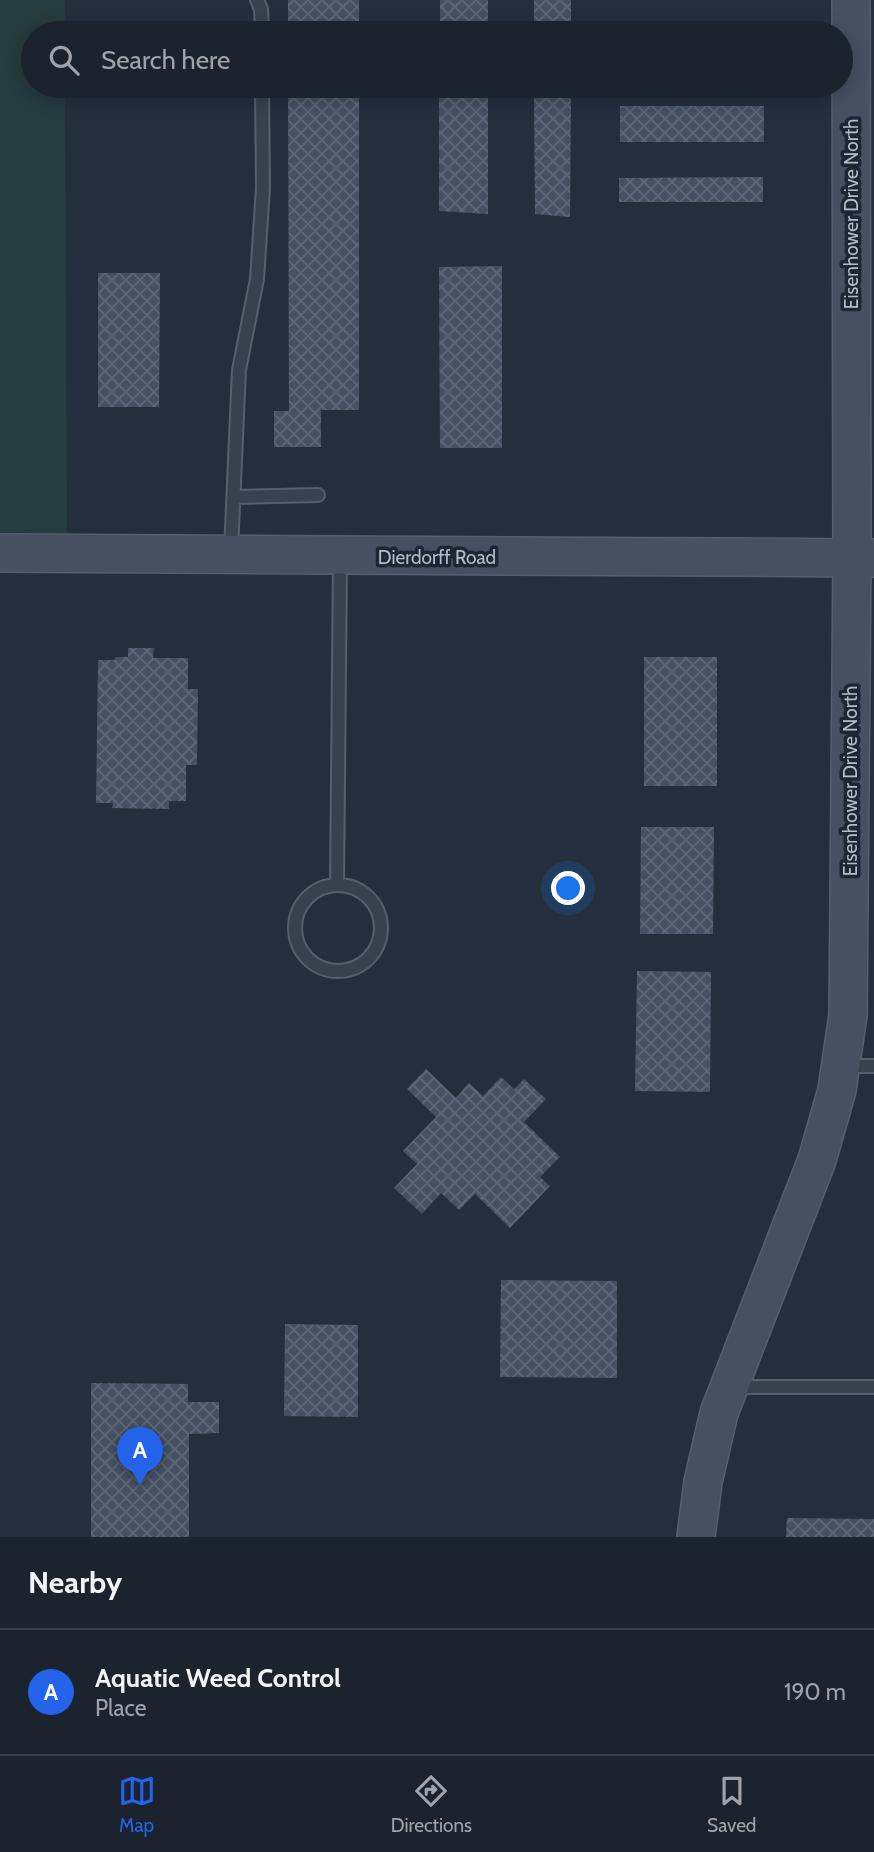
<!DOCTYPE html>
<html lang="en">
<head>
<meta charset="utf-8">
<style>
  body { margin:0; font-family:Cabin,sans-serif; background:#282f3a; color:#f1f3f6 }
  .you { position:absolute; left:569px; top:889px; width:24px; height:24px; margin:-18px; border:5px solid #fff; border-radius:50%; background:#1a73e8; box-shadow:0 0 0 10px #1a73e833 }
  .badge { display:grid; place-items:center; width:46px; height:46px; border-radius:50%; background:#2563eb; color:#fff; font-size:23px; font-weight:700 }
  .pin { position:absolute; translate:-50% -58px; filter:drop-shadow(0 2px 4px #0008) }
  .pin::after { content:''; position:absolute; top:37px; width:24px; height:21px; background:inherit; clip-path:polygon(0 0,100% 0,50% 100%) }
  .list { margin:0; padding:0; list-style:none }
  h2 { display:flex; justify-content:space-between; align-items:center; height:91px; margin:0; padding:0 28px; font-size:30px }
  h2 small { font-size:23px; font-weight:400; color:#a0a4aa }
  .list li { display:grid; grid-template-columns:46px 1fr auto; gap:21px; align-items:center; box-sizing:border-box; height:126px; padding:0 28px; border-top:2px solid #39404a }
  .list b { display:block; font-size:26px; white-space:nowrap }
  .list p { margin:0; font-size:23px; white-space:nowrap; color:#a0a4aa }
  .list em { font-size:23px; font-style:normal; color:#a0a4aa }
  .icon { flex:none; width:38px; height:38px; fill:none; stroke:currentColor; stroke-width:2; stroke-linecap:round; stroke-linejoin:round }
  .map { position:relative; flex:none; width:874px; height:1537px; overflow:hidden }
  .search { position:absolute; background:#1b232e; box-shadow:0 4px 18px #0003; left:21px; right:21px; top:21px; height:77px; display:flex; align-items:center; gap:18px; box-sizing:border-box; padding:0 24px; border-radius:38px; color:#a0a4aa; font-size:26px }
  .sheet { height:217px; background:#1b232e }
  nav { display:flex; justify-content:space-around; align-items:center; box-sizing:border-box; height:98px; border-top:2px solid #39404a; background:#1b232e; font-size:19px; color:#a0a4aa }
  nav a { display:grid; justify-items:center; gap:4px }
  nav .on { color:#2563eb }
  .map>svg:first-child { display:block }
  .green { fill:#263c3f }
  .building { fill:url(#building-cross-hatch) }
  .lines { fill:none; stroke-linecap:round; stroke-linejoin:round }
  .lane-casing { stroke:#565f6c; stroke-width:16 }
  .secondary-casing { stroke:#565f6c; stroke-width:40 }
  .lane { stroke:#38414e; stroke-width:12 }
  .secondary { stroke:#465061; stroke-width:37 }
  .labels { text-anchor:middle; stroke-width:7; stroke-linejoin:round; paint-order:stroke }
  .street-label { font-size:19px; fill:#b4bcc9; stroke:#1d2633 }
</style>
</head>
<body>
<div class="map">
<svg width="874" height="1537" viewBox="0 0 874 1537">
  <defs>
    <pattern id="building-cross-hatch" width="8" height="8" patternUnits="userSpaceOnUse" patternTransform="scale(1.75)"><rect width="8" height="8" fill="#455162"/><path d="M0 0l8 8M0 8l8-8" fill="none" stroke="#5d6877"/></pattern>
  </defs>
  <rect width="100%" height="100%" fill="#242f3e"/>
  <!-- green -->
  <path class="green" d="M0 0H65V33H33V86H65L67 540 0 539Z"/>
  <!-- building -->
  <path class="building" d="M288 0H359V33H288Z
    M440 0H488V33H440Z
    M534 0H571V33H534Z
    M288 86H359V410H321V447H274V411H289Z
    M439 86H488V214L439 211Z
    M534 86H571L570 217 535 214Z
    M620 106H764V142H620Z
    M763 177V202H619V178Z
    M502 266V448H440L439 267Z
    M98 273H160L159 407H98Z
    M128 648H154L153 658H188V689H198L197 765H186V801H169V809L112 808 113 803H96L98 660H115V657H128Z
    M644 657H717V786H644Z
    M641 827H714L713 934H640Z
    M637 971 711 972 710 1092 635 1091Z
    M426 1069 456 1098 469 1083 483 1096 501 1077 514 1089 524 1079 546 1099 524 1122 560 1157 540 1177 550 1186 510 1228 475 1194 459 1210 441 1193 422 1214 394 1188 417 1164 403 1151 436 1117 407 1089Z
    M501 1280 617 1281V1378L500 1377Z
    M285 1324 358 1325V1417L284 1416Z
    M91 1383 188 1384V1402H219V1433L189 1434V1537H91Z
    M787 1518 874 1519V1537H786Z"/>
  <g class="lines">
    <!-- lane casing -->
    <g class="lane-casing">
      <path id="lane" d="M257 0 261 9 262 33
        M234 497 318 495
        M231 551 239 370 257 279 263 188 262 86
        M337 885 340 560
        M295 928a43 43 0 1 1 86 0a43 43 0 1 1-86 0Z
        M843 1066H874
        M733 1387H874"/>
    </g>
    <!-- secondary casing -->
    <g class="secondary-casing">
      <path id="secondary" d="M0 553 874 558
        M696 1537 703 1482 719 1413 817 1160 837 1090 848 1015 852 558 851 0"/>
    </g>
    <!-- lane -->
    <use href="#lane" class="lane"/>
    <!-- secondary -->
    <use href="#secondary" class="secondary"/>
  </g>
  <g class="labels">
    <!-- street labels -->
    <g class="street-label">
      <text transform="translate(851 214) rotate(-90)" y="7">Eisenhower Drive North</text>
      <text x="437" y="564">Dierdorff Road</text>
      <text transform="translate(850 781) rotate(-90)" y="7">Eisenhower Drive North</text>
    </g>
  </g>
</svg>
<div class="you"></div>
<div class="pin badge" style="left:140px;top:1485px">A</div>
<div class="search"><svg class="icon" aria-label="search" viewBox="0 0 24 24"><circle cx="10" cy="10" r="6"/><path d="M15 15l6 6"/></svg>Search here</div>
</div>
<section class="sheet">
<h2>Nearby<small></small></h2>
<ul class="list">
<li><span class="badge">A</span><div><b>Aquatic Weed Control</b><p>Place</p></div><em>190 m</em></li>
</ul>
</section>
<nav>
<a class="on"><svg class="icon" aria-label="map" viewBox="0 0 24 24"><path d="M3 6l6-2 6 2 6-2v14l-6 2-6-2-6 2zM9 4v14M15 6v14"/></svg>Map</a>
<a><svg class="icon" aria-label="directions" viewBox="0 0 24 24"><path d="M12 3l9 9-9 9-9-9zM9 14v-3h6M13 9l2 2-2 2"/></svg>Directions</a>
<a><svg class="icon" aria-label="saved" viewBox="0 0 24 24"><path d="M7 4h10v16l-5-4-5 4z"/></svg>Saved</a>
</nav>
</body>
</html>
